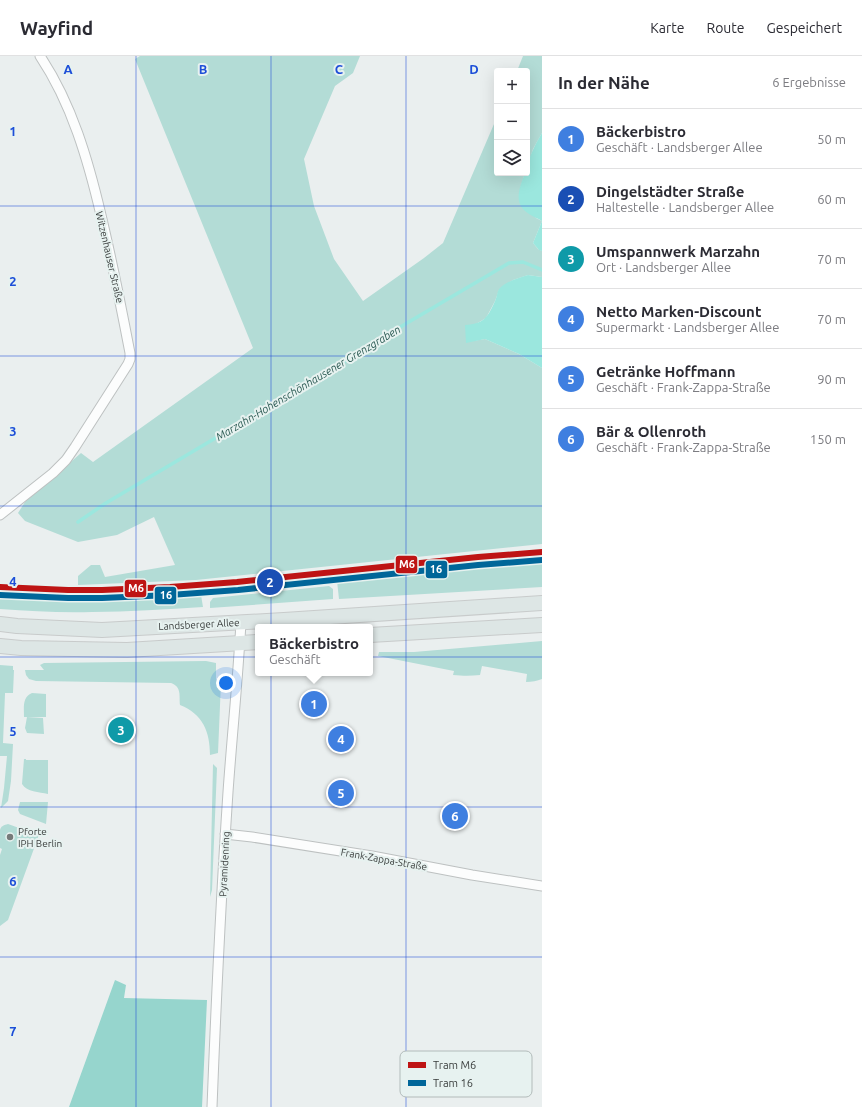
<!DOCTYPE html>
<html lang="de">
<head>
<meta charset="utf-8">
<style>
  body { margin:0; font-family:Ubuntu,sans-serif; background:#f7f7f7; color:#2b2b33 }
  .controls { position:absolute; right:12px; top:12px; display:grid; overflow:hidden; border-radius:4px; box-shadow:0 4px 16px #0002 }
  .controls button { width:36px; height:36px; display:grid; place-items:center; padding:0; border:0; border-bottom:1px solid #e1e1e2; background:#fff; color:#2b2b33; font:20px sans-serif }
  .you { position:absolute; left:226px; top:627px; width:14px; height:14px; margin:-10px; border:3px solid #fff; border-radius:50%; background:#1a73e8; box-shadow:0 0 0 6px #1a73e833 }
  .badge { display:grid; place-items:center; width:26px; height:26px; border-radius:50%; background:#d93025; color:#fff; font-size:13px; font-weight:700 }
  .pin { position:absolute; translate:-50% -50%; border:2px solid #fff; box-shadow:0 1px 4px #0006 }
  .popup { position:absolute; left:255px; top:568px; width:118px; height:52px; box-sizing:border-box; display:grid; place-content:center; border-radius:4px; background:#fff; filter:drop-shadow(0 1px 3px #0005); font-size:13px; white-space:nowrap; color:#7c7c81 }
  .popup b { font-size:15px; color:#2b2b33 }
  .popup::after { content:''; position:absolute; left:50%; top:100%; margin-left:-8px; border:8px solid transparent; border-top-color:#fff }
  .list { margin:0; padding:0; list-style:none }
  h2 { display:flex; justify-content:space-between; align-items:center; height:52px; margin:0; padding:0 16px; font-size:17px }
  h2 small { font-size:13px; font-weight:400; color:#7c7c81 }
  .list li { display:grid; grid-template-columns:26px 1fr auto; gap:12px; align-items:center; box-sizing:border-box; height:60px; padding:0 16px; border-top:1px solid #e1e1e2 }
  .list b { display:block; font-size:15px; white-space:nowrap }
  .list p { margin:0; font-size:13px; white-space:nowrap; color:#7c7c81 }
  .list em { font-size:13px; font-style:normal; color:#7c7c81 }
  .icon { flex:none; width:22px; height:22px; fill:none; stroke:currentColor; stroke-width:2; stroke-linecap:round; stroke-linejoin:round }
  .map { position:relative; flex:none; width:542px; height:1051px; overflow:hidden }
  header { display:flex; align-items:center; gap:24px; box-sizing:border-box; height:56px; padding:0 20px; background:#fff; border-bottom:1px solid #e1e1e2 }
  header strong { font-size:19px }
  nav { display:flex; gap:22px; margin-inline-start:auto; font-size:14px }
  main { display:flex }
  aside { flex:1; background:#fff }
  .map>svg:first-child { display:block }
  .green { fill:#b3dcd6 }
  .forest { fill:#96d5cd }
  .water { fill:#9be7de }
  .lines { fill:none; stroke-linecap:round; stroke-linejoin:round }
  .stream { stroke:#9be7de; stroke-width:3.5 }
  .street-casing { stroke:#bdc1c1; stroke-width:11 }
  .primary-casing { stroke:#c8cbcb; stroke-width:16 }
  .street { stroke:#fcfdfd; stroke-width:9 }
  .primary { stroke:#dde6e5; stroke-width:14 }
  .tram-1-casing { stroke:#e7f2f0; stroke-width:9 }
  .tram-2-casing { stroke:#e7f2f0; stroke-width:9 }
  .tram-1 { stroke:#be1414; stroke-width:6 }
  .tram-2 { stroke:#069; stroke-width:6 }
  .grid { fill:none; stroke:#1d4ed8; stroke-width:1; stroke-opacity:0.55 }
  .poi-dot { fill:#767b7a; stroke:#e7f2f0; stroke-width:1.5 }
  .labels { text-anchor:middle; stroke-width:4; stroke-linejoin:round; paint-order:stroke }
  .street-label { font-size:10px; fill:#383c3b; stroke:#e7f2f0 }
  .poi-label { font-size:10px; fill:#383c3b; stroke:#e7f2f0; text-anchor:start }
  .water-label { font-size:11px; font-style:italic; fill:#2c5b54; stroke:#e7f2f0 }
  .key { fill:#e7f2f0; stroke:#b2bbba; stroke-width:1 }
  .key-label { font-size:11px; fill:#383c3b }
  .grid-label { font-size:13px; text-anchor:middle; font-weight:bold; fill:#1d4ed8; stroke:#e7f2f0; stroke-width:4; stroke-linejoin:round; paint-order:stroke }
  .line-badge { stroke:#e7f2f0; stroke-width:1.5 }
  .badge-label { font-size:11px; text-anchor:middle; font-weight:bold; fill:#fff }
</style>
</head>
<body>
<header>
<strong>Wayfind</strong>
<nav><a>Karte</a><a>Route</a><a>Gespeichert</a></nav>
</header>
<main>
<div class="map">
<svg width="542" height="1051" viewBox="0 0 542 1051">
  <rect width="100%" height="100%" fill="#eaefef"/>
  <!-- green -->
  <path class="green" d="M140 0H360L353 17 335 30 304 103 314 150 334 203 363 245 424 202 443 187 497 61V117H525L520 133 536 162 542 165 533 187 538 193 542 195V221L528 219 513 224 499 234 495 245 486 262 476 268 466 286 485 283 519 298 542 312V488L196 524 78 529V520L91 509H100L105 521 175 509 154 461 117 479 78 486 25 465 18 457 25 446 81 397 93 406 253 292 135 3Z
    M523 0H542V77L533 93 527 112V15H517Z
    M542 506V531L339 543 337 525 442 514Z
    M329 530 333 533V543L210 552V546L213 542Z
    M201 539 203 551C166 553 129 556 92 556 61 557 31 555 0 553V541L34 544H123Z
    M542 585V623C537 625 532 626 526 626L527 618 482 610 480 619C471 620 463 620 453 619L454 615 378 600 379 596H414Z
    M206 605 216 607V623L221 626 218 697 210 699C210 676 203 658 180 649 179 640 182 631 171 627L36 625 29 623 26 619 25 614H44L40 609 44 607Z
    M0 609 13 610V614H14L13 637H5V638L3 687 13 688 11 725 8 745 1 752 4 732 7 700H0V701Z
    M32 637 46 638V661H24C24 652 22 641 32 637Z
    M27 661 43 662 44 678 27 677 25 672Z
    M24 703H26V704H48V738C39 736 27 736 22 728Z
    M213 708 217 712 212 834 210 841Z
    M20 746H48L46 768 20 758 18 754Z
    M8 768 33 777 40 776 8 864 0 870V799L2 793 0 792V774C1 770 4 769 8 768Z"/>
  <!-- forest -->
  <path class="forest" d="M115 924 126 929 124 942 207 944 202 1051H69Z"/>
  <!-- water -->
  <path class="water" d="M542 77V195L539 194 533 187 542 165C537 162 527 158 523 153 514 143 521 128 525 117H527C527 103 535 89 542 77Z
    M528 219 542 221V312L519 298 485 283 466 287 465 269C484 268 488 261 495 245 497 241 497 236 499 233 507 225 518 222 528 219Z"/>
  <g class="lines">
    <!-- stream -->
    <path class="stream" d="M78 466 106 447 330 314 407 267 509 207 523 206 542 214"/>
    <!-- street casing -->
    <g class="street-casing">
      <path id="street" d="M0 459 53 417 66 404 75 391 128 308 130 303V297C121 250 112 205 101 159 88 104 72 48 40 0
        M225 778 252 781 372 800 472 819 542 830
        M212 1051C216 946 221 841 228 736 232 679 238 623 241 566"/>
    </g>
    <!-- primary casing -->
    <g class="primary-casing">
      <path id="primary" d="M0 568 17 570 102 574 284 564 542 547
        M370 579 542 569
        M0 590 21 592 127 594 258 586"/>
    </g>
    <!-- street -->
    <use href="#street" class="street"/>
    <!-- primary -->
    <use href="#primary" class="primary"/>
    <!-- tram-1 casing -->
    <g class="tram-1-casing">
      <path id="tram-1" d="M0 531 68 534H102L170 531 237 526 478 501 542 496"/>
    </g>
    <!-- tram-2 casing -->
    <g class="tram-2-casing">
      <path id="tram-2" d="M0 539 68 542H102L170 539 238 534 478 509 542 504"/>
    </g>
    <!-- tram-1 -->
    <use href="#tram-1" class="tram-1"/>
    <!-- tram-2 -->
    <use href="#tram-2" class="tram-2"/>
  </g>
  <!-- grid -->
  <path class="grid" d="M136 0V1051M271 0V1051M406 0V1051M0 150H542M0 300H542M0 450H542M0 601H542M0 751H542M0 901H542"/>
  <!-- markers -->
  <circle class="poi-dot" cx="10" cy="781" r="4"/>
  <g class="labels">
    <!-- street labels -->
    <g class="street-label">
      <text transform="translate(110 201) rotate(77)" y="4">Witzenhauser Straße</text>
      <text transform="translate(199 568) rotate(-3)" y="4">Landsberger Allee</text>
      <text transform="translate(384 803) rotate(10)" y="4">Frank-Zappa-Straße</text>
      <text transform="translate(224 808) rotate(-87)" y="4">Pyramidenring</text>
    </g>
    <!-- poi labels -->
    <g class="poi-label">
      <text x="18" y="779">Pforte<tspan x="18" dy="12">IPH Berlin</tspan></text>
    </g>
    <!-- water labels -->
    <g class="water-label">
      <text transform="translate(308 327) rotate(-31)" y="4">Marzahn-Hohenschönhausener Grenzgraben</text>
    </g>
  </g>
  <!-- legend -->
  <rect x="400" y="995" width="132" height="46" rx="6" class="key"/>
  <rect x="408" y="1006" width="18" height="6" fill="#be1414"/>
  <rect x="408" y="1024" width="18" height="6" fill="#069"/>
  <g class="key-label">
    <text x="433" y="1013">Tram M6</text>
    <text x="433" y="1031">Tram 16</text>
  </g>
  <g class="grid-label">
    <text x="68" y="18">A</text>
    <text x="203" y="18">B</text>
    <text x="339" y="18">C</text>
    <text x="474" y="18">D</text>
    <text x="13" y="80">1</text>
    <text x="13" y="230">2</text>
    <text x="13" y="380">3</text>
    <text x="13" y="530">4</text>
    <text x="13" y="680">5</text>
    <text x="13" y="830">6</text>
    <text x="13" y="980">7</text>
  </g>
  <g class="line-badge">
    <rect x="395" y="499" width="23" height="19" rx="4" fill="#be1414"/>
    <rect x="425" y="504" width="23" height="19" rx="4" fill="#069"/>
    <rect x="124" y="523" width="23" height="19" rx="4" fill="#be1414"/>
    <rect x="154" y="530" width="23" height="19" rx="4" fill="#069"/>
  </g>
  <g class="badge-label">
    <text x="407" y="512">M6</text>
    <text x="436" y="517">16</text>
    <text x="136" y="536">M6</text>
    <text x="166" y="543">16</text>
  </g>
</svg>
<div class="controls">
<button>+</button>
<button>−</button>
<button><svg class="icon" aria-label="layers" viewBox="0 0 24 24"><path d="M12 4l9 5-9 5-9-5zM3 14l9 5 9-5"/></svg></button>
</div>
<div class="you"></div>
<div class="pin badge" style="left:314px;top:648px;background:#3f7fe0">1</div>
<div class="popup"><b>Bäckerbistro</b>Geschäft</div>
<div class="pin badge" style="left:270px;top:526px;background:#1a4fb4">2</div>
<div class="pin badge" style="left:121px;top:674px;background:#0f9aa8">3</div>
<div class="pin badge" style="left:341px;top:683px;background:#3f7fe0">4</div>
<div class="pin badge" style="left:341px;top:737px;background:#3f7fe0">5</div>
<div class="pin badge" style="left:455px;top:760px;background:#3f7fe0">6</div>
</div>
<aside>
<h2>In der Nähe<small>6 Ergebnisse</small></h2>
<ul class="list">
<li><span class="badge" style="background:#3f7fe0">1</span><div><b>Bäckerbistro</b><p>Geschäft · Landsberger Allee</p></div><em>50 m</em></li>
<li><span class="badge" style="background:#1a4fb4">2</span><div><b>Dingelstädter Straße</b><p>Haltestelle · Landsberger Allee</p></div><em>60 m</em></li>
<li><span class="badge" style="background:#0f9aa8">3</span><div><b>Umspannwerk Marzahn</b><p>Ort · Landsberger Allee</p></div><em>70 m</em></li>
<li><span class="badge" style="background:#3f7fe0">4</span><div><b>Netto Marken-Discount</b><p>Supermarkt · Landsberger Allee</p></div><em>70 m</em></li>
<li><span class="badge" style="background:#3f7fe0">5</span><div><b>Getränke Hoffmann</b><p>Geschäft · Frank-Zappa-Straße</p></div><em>90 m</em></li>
<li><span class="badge" style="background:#3f7fe0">6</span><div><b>Bär &amp; Ollenroth</b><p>Geschäft · Frank-Zappa-Straße</p></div><em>150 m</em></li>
</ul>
</aside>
</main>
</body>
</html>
